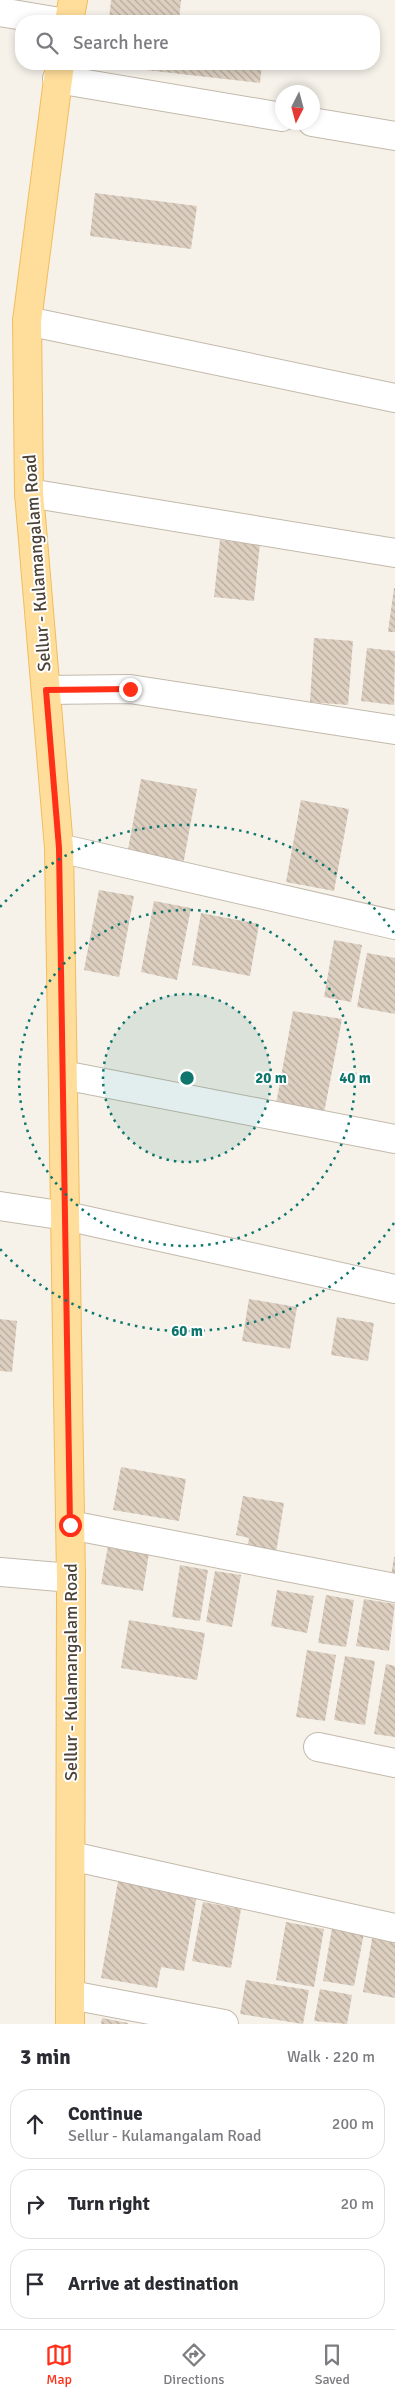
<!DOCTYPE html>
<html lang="en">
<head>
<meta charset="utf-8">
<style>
  body { margin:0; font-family:Signika,sans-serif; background:#f7f7f7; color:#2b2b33 }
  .compass { position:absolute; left:275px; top:85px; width:45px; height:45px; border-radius:50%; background:#fff; box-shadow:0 2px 8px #0003; rotate:186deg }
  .stop { position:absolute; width:15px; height:15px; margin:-11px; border:4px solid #ff2f18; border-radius:50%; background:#fff }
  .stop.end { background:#ff2f18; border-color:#fff; box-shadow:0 1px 5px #0008 }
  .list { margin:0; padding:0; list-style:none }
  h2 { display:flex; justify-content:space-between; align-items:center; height:65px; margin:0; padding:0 20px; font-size:21px }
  h2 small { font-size:16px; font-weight:400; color:#7c7c81 }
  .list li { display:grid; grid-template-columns:32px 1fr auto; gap:15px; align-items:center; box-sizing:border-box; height:70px; margin:0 10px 10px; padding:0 10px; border:1px solid #e1e1e2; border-radius:20px }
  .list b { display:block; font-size:19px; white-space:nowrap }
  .list p { margin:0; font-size:16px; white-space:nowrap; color:#7c7c81 }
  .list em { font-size:16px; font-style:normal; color:#7c7c81 }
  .icon { flex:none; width:28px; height:28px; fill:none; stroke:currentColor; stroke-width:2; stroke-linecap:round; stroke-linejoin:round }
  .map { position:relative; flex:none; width:395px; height:2024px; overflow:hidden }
  .search { position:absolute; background:#fff; box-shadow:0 2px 8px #0003; left:15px; right:15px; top:15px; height:55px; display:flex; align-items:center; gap:12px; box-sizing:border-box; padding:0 18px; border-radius:20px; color:#7c7c81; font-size:19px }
  .sheet { height:305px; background:#fff }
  nav { display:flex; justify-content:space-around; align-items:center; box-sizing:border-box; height:70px; border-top:1px solid #e1e1e2; background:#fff; font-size:14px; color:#7c7c81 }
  nav a { display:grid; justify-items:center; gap:2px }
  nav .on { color:#ff2f18 }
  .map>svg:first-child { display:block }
  .building { fill:url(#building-back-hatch) }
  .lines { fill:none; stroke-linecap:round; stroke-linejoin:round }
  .minor-casing { stroke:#c3b9ab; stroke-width:30 }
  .major-casing { stroke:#f1bd5d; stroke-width:30 }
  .minor { stroke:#fff; stroke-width:28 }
  .major { stroke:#ffdd9a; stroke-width:28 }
  .route { stroke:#ff2f18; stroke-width:6 }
  .ring { fill:none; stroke:#0f766e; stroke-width:2.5; stroke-dasharray:2.5 5 }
  .labels { text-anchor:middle; stroke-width:4; stroke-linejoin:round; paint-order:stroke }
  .street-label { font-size:18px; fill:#4c4237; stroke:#fff }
  .centre { fill:#0f766e; stroke:#fff; stroke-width:2.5 }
  .ring-label { font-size:15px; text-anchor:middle; font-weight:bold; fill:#0f766e; stroke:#fff; stroke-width:4; stroke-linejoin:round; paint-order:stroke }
</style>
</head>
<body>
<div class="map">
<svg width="395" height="2024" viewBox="0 0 395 2024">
  <defs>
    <pattern id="building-back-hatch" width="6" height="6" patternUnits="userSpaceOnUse" patternTransform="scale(1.25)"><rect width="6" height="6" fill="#ddd0c1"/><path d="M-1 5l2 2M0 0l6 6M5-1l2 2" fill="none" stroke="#b5aa9e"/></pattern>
  </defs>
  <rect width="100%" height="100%" fill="#f6f2ea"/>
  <!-- building -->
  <path class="building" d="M111 0H181L179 21 109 20Z
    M96 64H121L120 69 96 67Z
    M129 64H262L260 83 128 68Z
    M95 193 197 206 191 249 90 236Z
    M220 540 260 544 254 601 214 597Z
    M394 588H395V632H388Z
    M314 638 353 641 348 705 310 702Z
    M367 648 395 651 394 705 361 701Z
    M141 779 197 789 183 865 127 855Z
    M301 800 349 809 334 891 286 882Z
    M99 890 134 896 119 977 84 970Z
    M154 901 191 908 177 980 141 972Z
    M201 913 259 924 250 976 192 965Z
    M334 940 362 945 351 1002 324 997Z
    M367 953 395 958V1014L357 1007Z
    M293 1011 342 1019 324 1113 276 1104Z
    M249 1299 297 1307 290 1349 242 1341Z
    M337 1317 374 1323 368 1361 331 1355Z
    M0 1319 17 1321 12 1372 0 1371Z
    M121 1467 186 1479 179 1521 113 1510Z
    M243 1496 284 1503 275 1559 246 1554 249 1538 236 1535Z
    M108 1546 149 1553 143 1591 101 1584Z
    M394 1557H395V1577L391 1576Z
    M180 1565 208 1570 200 1621 172 1617Z
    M215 1571 241 1575 232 1627 206 1622Z
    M277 1590 314 1596 307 1633 271 1626Z
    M326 1595 354 1600 346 1647 318 1643Z
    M364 1599 395 1604 389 1651 356 1646Z
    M129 1620 205 1633 197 1680 121 1668Z
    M307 1650 336 1655 325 1721 296 1717Z
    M345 1656 375 1661 365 1725 334 1720Z
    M386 1664 395 1666V1737L374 1734Z
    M118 1881 197 1895 184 1971 161 1967 157 1988 101 1978Z
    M203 1902 241 1909 231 1968 192 1961Z
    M286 1922 324 1929 314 1987 276 1980Z
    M332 1928 364 1933 354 1986 323 1981Z
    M373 1933 395 1937V1998L363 1992Z
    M246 1980 309 1990 303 2024 240 2014Z
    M320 1989 352 1995 347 2024 314 2021Z
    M102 2018 128 2023V2024H101Z"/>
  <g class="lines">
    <!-- minor casing -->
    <g class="minor-casing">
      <path id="minor" d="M0 12 54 21
        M57 79 282 117
        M312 122 395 136
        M27 321 395 398
        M29 493 395 553
        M46 690 130 689 395 730
        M59 848 395 925
        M63 1075 395 1139
        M0 1206 66 1216 395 1289
        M70 1525 395 1588
        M0 1572 71 1578
        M318 1747 395 1763
        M71 1856 395 1928
        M71 1995 224 2024"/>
    </g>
    <!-- major casing -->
    <g class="major-casing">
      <path id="major" d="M69 21 73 0
        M60 64 27 321 29 493 59 848 71 1578 70 2024"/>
    </g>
    <!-- minor -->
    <use href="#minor" class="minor"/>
    <!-- major -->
    <use href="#major" class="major"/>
  </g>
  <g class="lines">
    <!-- route -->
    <path class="route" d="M70 1525 59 848 46 690 130 689"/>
  </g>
  <!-- distance rings -->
  <circle cx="187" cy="1078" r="84" fill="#0f766e" fill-opacity=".12"/>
  <g class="ring">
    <circle cx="187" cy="1078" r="84"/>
    <circle cx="187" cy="1078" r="168"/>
    <path d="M394 1223A253 253 0 0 1 0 1249M0 907A253 253 0 0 1 394 933"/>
  </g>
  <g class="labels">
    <!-- street labels -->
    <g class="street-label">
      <text transform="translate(37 563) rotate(-94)" y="6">Sellur - Kulamangalam Road</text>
      <text transform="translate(71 1672) rotate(-90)" y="6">Sellur - Kulamangalam Road</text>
    </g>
  </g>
  <circle cx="187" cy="1078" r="8" class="centre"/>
  <g class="ring-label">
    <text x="271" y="1083">20 m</text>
    <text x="355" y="1083">40 m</text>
    <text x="187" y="1336">60 m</text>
  </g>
</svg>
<svg class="compass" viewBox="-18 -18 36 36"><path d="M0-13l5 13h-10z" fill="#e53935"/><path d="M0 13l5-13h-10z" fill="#7c7c81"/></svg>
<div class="stop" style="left:70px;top:1525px"></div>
<div class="stop end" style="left:130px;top:689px"></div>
<div class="search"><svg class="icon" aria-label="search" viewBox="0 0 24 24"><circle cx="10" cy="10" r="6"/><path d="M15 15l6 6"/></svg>Search here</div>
</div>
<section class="sheet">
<h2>3 min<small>Walk · 220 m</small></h2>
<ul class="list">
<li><svg class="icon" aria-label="ahead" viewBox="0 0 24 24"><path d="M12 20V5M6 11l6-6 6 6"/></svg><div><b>Continue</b><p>Sellur - Kulamangalam Road</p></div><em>200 m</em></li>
<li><svg class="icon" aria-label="right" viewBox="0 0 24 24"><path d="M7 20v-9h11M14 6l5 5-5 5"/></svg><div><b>Turn right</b></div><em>20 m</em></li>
<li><svg class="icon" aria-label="arrive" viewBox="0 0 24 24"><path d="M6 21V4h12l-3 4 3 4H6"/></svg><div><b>Arrive at destination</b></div></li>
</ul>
</section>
<nav>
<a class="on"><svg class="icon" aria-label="map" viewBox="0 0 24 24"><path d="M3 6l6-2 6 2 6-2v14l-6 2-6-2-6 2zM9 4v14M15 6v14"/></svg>Map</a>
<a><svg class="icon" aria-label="directions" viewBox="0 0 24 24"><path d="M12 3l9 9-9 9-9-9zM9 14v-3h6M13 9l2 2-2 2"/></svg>Directions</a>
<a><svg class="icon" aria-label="saved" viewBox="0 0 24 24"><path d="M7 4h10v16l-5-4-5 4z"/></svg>Saved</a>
</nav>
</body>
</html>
